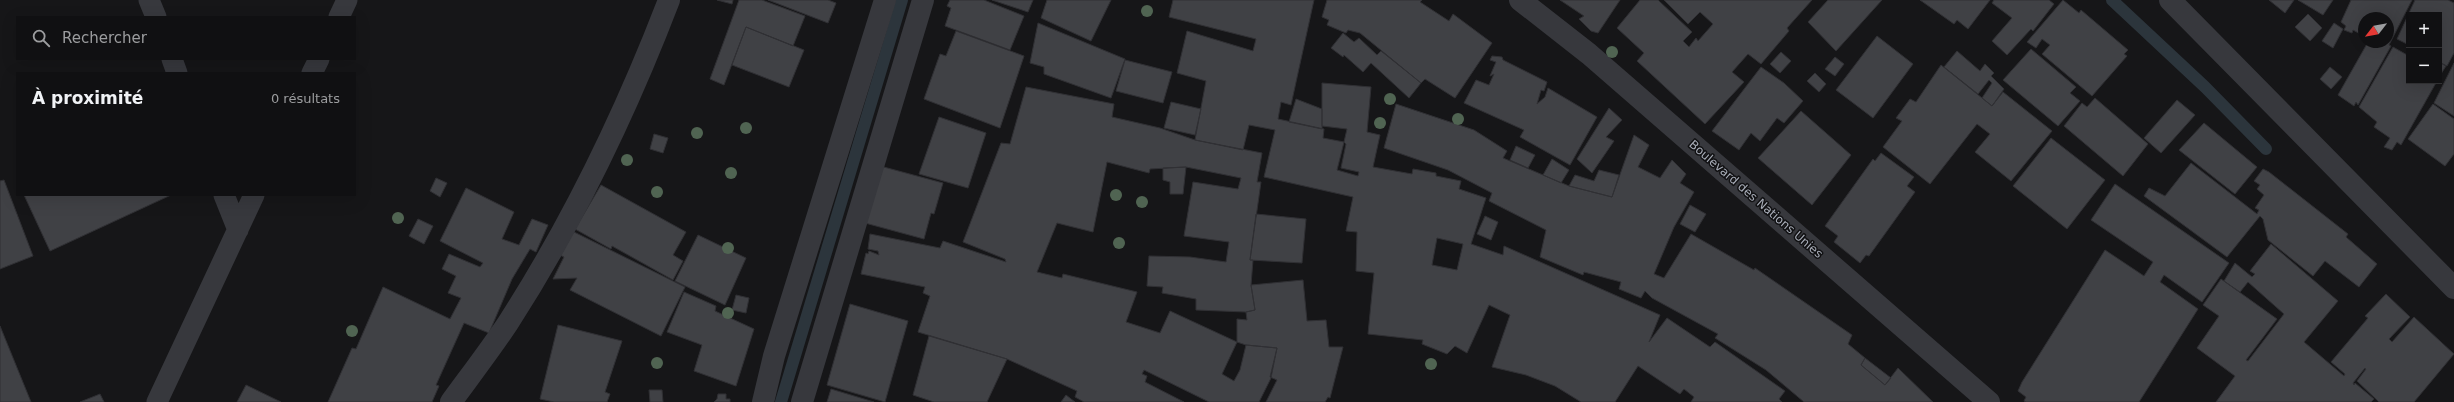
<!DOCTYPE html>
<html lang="fr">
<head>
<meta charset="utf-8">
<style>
  body { margin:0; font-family:"DejaVu Sans",sans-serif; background:#1e1e20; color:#f1f3f6 }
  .controls { position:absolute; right:12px; top:12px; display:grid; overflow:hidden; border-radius:0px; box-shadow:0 4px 16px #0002 }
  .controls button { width:36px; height:36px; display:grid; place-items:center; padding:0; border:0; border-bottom:1px solid #303032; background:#101012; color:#f1f3f6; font:20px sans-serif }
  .compass { position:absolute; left:2358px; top:12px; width:36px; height:36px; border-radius:50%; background:#101012; box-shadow:0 4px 16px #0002; rotate:239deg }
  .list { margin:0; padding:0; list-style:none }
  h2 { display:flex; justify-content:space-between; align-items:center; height:52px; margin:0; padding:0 16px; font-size:17px }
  h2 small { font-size:13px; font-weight:400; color:#9c9d9f }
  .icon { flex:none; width:22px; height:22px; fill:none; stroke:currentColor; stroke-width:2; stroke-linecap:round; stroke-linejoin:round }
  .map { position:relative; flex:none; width:2454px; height:402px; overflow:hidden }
  .search { position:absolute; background:#101012; box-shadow:0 4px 16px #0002; left:16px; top:16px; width:340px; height:44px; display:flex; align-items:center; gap:10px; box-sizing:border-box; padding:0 14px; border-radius:0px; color:#9c9d9f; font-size:15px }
  .panel { position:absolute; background:#101012; box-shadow:0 4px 16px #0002; left:16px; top:72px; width:340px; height:124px; border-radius:0px }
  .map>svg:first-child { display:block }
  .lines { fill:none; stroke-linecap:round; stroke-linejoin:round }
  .stream { stroke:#2c353c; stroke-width:12 }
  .building { fill:#404145; stroke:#303034; fill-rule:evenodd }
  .service { stroke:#37383d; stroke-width:21 }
  .minor { stroke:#37383d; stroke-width:22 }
  .tree { fill:#506452 }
  .labels { text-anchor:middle; stroke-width:3; stroke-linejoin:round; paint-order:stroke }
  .street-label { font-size:12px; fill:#a8adb8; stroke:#111113 }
</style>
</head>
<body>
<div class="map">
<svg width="2454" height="402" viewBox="0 0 2454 402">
  <rect width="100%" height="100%" fill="#161618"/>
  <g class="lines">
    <!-- stream -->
    <path class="stream" d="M2112 0 2205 87 2266 149
      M781 402 902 0"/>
  </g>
  <!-- building -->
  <path class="building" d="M717 0H733L732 4Z
    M739 0H762L805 16 793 46 746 27 724 85 710 79Z
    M768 0H828L836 3 828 23Z
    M950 0H984L1024 16 1010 50 945 26 951 8 947 6Z
    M992 0H1033L1028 12Z
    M1047 0H1111L1091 41 1041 18Z
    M1173 0H1314L1291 105 1281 102 1278 119 1324 129 1323 138 1344 142 1347 129 1322 126V83L1371 87 1367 132 1380 135 1373 167 1412 174 1413 169 1436 173V176L1461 181 1459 189 1486 198 1471 244 1503 255 1504 246 1660 315 1649 342 1667 318 1710 347 1715 342 1785 391 1779 399 1782 402H1691L1694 397 1684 389 1680 394 1638 366 1615 402H1581L1555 386 1526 375 1492 367 1510 315 1489 305 1467 353 1455 346 1447 354 1422 344 1423 340 1368 334 1374 273 1356 271 1357 232 1346 231 1353 197 1264 177 1275 130 1249 125 1243 150 1195 140 1206 81 1177 73 1187 31 1253 51 1256 39 1169 17ZM1344 142 1346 144 1341 168 1359 172 1358 176 1337 170Z
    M1327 0H1422L1420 2 1449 21 1453 14 1492 43 1455 98 1425 79 1421 83 1360 33 1348 30 1346 33 1327 25 1329 20 1322 17Z
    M1560 0H1620L1598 33 1591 31 1579 19 1584 16Z
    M1640 0H1658L1692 32 1683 41 1689 47 1696 38 1698 41 1713 24 1700 12 1688 24 1664 0H1812L1787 28 1789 31 1761 64 1748 54 1732 72 1744 82 1705 124 1637 61 1644 53 1617 28Z
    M1828 0H1882L1836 51 1808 22Z
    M1920 0H1990L1968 29 1957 20 1954 24Z
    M1994 0H2049L2054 4 2033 31 2031 29 2007 55 1992 41 2012 18 1992 3Z
    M2063 0 2079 13 2081 10 2128 50 2124 54 2127 56 2092 96 2042 54 2050 45 2042 39 2036 48 2027 42Z
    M2269 0H2294L2285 13Z
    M2298 0H2333L2323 15Z
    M2351 0H2412L2389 45 2391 46 2358 105 2356 102 2354 106 2338 95 2368 42H2388V18H2364V36L2353 30 2352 33 2344 30 2346 26 2341 22Z
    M2415 0H2448L2454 3V53L2447 66 2439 62V15H2409V45L2397 39Z
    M2308 14 2322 28 2310 41 2295 27Z
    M1038 23 1125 59 1111 98 1044 74V67L1030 63Z
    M2334 23 2343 29 2333 48 2322 41Z
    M746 27 804 50 789 87 732 65Z
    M956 31 1024 56 1000 128 924 99 940 54 946 56Z
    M1343 33 1354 42 1359 38 1377 55 1381 51 1421 83 1409 98 1371 63 1363 72 1344 55 1343 57 1331 48Z
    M1877 36 1913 64 1873 118 1836 90Z
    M2393 47 2409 56V81H2437L2401 145 2397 142 2392 150 2384 147 2390 138 2374 127 2377 122 2359 107Z
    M2031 49 2076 87 2070 93 2080 101 2058 126 2003 80Z
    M1957 51 1980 71 1985 64 1994 73 1991 76 2004 89 1992 106 1982 98 1992 83 1989 80 1978 94 1944 67Z
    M1781 52 1791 61 1780 73 1770 64Z
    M1492 56 1502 57 1503 60 1547 82 1544 91 1541 90 1537 104 1545 97 1548 88 1597 117 1570 165 1520 137 1524 130 1464 103 1476 80 1489 85 1494 74 1490 76 1496 62 1490 60Z
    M1835 57 1844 64 1835 76 1825 69Z
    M1125 60 1172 72 1163 103 1116 91Z
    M2439 62 2446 66 2439 77Z
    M2454 63V116L2434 103Z
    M1941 65 1992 106 2003 92 2052 131 2011 181 1975 152 1990 134 1977 124 1930 184 1883 147 1902 121 1896 118 1910 99 1916 102Z
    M1761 67 1784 83 1803 101 1784 123 1777 118 1760 141 1751 133 1739 150 1712 131Z
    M2330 67 2342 77 2331 89 2320 79Z
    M1815 73 1826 84 1819 92 1807 81Z
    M1026 87 1114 104 1112 117 1160 128 1195 140 1262 153 1257 182H1261L1250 260H1253L1251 285 1255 310 1246 312 1196 310V299L1162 293 1163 287 1147 286 1149 256 1190 257 1226 262 1229 242 1184 236 1193 182 1238 189 1241 178 1186 167 1150 169 1149 173 1107 162 1093 232 1057 223 1037 272 1062 278 1063 274 1137 292 1126 322 1160 333 1170 311 1237 342 1222 374 1234 381 1240 370 1246 345 1277 348 1271 378 1259 402H1209L1144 370 1142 374 1147 376 1145 382 1184 402H1084L1075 397 1077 391 1007 359 918 332 930 296 923 293 925 287 861 274 866 253 868 254 869 251 879 255 878 251 868 249 870 234 940 248 943 241 1006 262 1005 259 963 242 1001 143 1010 144Z
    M2095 98 2148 144 2123 176 2064 126 2082 103 2087 107Z
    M1296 99 1322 109V129L1289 122Z
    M2177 100 2195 115 2161 153 2144 138Z
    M1171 102 1201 109 1195 135 1164 128Z
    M1396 104 1474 130 1507 151 1503 158 1569 186 1612 197 1634 135 1649 145 1638 167 1660 178 1672 160 1686 174 1680 183 1694 192 1674 227 1654 274 1664 278 1691 234 1754 270 1755 268 1852 335 1848 344 1865 358 1861 365 1885 385 1898 368 1933 402H1804L1766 370 1715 338 1718 334 1652 298 1645 291 1641 298 1619 289 1621 282 1584 272 1583 275 1540 257 1546 230 1489 201 1492 193 1448 170 1384 148Z
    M2433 104 2454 119V154L2445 166 2408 139Z
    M1609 108 1622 120 1606 137 1614 141 1592 173 1577 159Z
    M1801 111 1851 155 1812 205 1758 158Z
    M939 117 986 133 968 188 919 174Z
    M2204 123 2257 167 2235 194 2179 150Z
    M654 134 668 138 663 153 650 149Z
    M2051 138 2105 180 2067 229 2013 186Z
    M1516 146 1535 155 1528 168 1510 160Z
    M1881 153 1914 177 1907 186 1915 192 1869 256 1866 255 1860 263 1834 242 1838 236 1825 226 1873 159 1875 161Z
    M1552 159 1569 170 1561 183 1543 175Z
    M2191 163 2257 214 2259 210 2255 208 2264 195 2257 189 2260 185 2254 181 2263 169 2269 172 2348 234 2346 237 2377 264 2359 287 2325 261 2313 276 2268 240 2263 219 2260 216 2227 257 2144 196 2149 188 2165 196Z
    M880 166 943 183 934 214 931 213 924 239 865 223Z
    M1186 167 1183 194H1170V182L1163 180V168Z
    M1599 170 1619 175 1612 197 1569 186 1575 175 1594 181Z
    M436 178 447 183 440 197 430 191Z
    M4 180 33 256 0 269V181Z
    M2115 184 2229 263 2202 302 2164 275 2160 282 2198 309 2139 402H2026L2024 401 2026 397 2018 391 2022 382 2105 250 2144 276 2153 262 2091 220Z
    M601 185 686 232 673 255 683 261 673 280 612 246 611 249 575 229Z
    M466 188 514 212 502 239 519 245 532 219 548 225 536 252 530 249 512 279 489 333 464 323 436 385 439 386 432 402H328L352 348 356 349 383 287 450 319 461 298 448 293 456 276 442 269 449 254 480 267 483 263 440 241Z
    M24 195H171L50 251Z
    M1690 205 1706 214 1695 232 1680 224Z
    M1256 214 1306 219 1302 263 1250 260Z
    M1485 216 1498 222 1491 240 1477 234Z
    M418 219 433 226 424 244 409 236Z
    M572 231 685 287 661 336 570 290 577 278 553 279 564 257 560 255Z
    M698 235 746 258 725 305 675 281Z
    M1437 238 1463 244 1457 270 1432 265Z
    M2271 244 2338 301 2304 342 2344 376 2345 374 2331 362 2368 318 2365 316 2386 294 2410 317 2389 339 2392 342 2414 317 2454 354 2414 402H2379L2357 381 2366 369 2365 368 2353 383 2354 385 2355 383 2374 399 2371 402H2216L2235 376 2197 348 2219 316 2203 305 2221 279 2277 319 2246 360 2248 361 2284 314 2248 282 2240 292 2224 281 2235 263 2252 277 2255 274 2250 271Z
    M1303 280 1307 321 1326 320 1329 347H1343L1330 398 1328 397 1325 402H1266L1277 380 1270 377 1277 348 1246 345 1237 342V319L1247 320 1246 312 1255 310 1251 285Z
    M684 292 716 306 715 311 754 329 736 386 694 371 702 345 667 332Z
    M736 295 749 298 746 313 732 310Z
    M850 304 908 321 885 402 827 385Z
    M558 325 622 341 605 392 610 394 607 402H554L540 399Z
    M0 326 31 402H0Z
    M929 336 1007 359 987 402H934L913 395Z
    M1865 358 1891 378 1885 385 1861 365Z
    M246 385 281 402H237Z
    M831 389 874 402H827Z
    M649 390H662L663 402H650Z
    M100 394 104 402H80Z
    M718 394H726V399H730V402H714L717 399Z
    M1066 395 1075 402H1061Z"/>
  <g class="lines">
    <!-- service -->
    <path class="service" d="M149 0 156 17
      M339 17 347 0
      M172 59 177 73
      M312 73 319 59
      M224 195 238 230
      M157 402 254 195"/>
    <!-- minor -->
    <path class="minor" d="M1520 0 1589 54 1989 402
      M2170 0 2454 288
      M451 402C470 376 490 350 508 323 573 222 626 112 669 0
      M763 402 774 356 885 0
      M802 402 923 0"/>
  </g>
  <!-- trees -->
  <g class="tree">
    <circle cx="1147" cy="11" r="6"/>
    <circle cx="1612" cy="52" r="6"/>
    <circle cx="1390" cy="99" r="6"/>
    <circle cx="1458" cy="119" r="6"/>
    <circle cx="1380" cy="123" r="6"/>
    <circle cx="746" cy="128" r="6"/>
    <circle cx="697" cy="133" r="6"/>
    <circle cx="627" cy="160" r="6"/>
    <circle cx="731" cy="173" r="6"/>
    <circle cx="657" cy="192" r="6"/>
    <circle cx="1116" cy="195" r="6"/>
    <circle cx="1142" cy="202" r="6"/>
    <circle cx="398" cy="218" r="6"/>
    <circle cx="1119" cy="243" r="6"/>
    <circle cx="728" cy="248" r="6"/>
    <circle cx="728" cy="313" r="6"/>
    <circle cx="352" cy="331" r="6"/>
    <circle cx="657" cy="363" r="6"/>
    <circle cx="1431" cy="364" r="6"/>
  </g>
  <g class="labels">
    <!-- street labels -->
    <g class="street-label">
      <text transform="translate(1756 199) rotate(41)" y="4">Boulevard des Nations Unies</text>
    </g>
  </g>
</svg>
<div class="controls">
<button>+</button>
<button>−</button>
</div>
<svg class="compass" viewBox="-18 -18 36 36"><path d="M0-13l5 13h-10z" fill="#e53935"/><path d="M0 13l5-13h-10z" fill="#9c9d9f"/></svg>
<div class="search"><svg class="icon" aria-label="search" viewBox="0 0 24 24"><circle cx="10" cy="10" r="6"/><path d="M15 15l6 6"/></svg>Rechercher</div>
<section class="panel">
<h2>À proximité<small>0 résultats</small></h2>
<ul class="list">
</ul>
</section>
</div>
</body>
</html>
